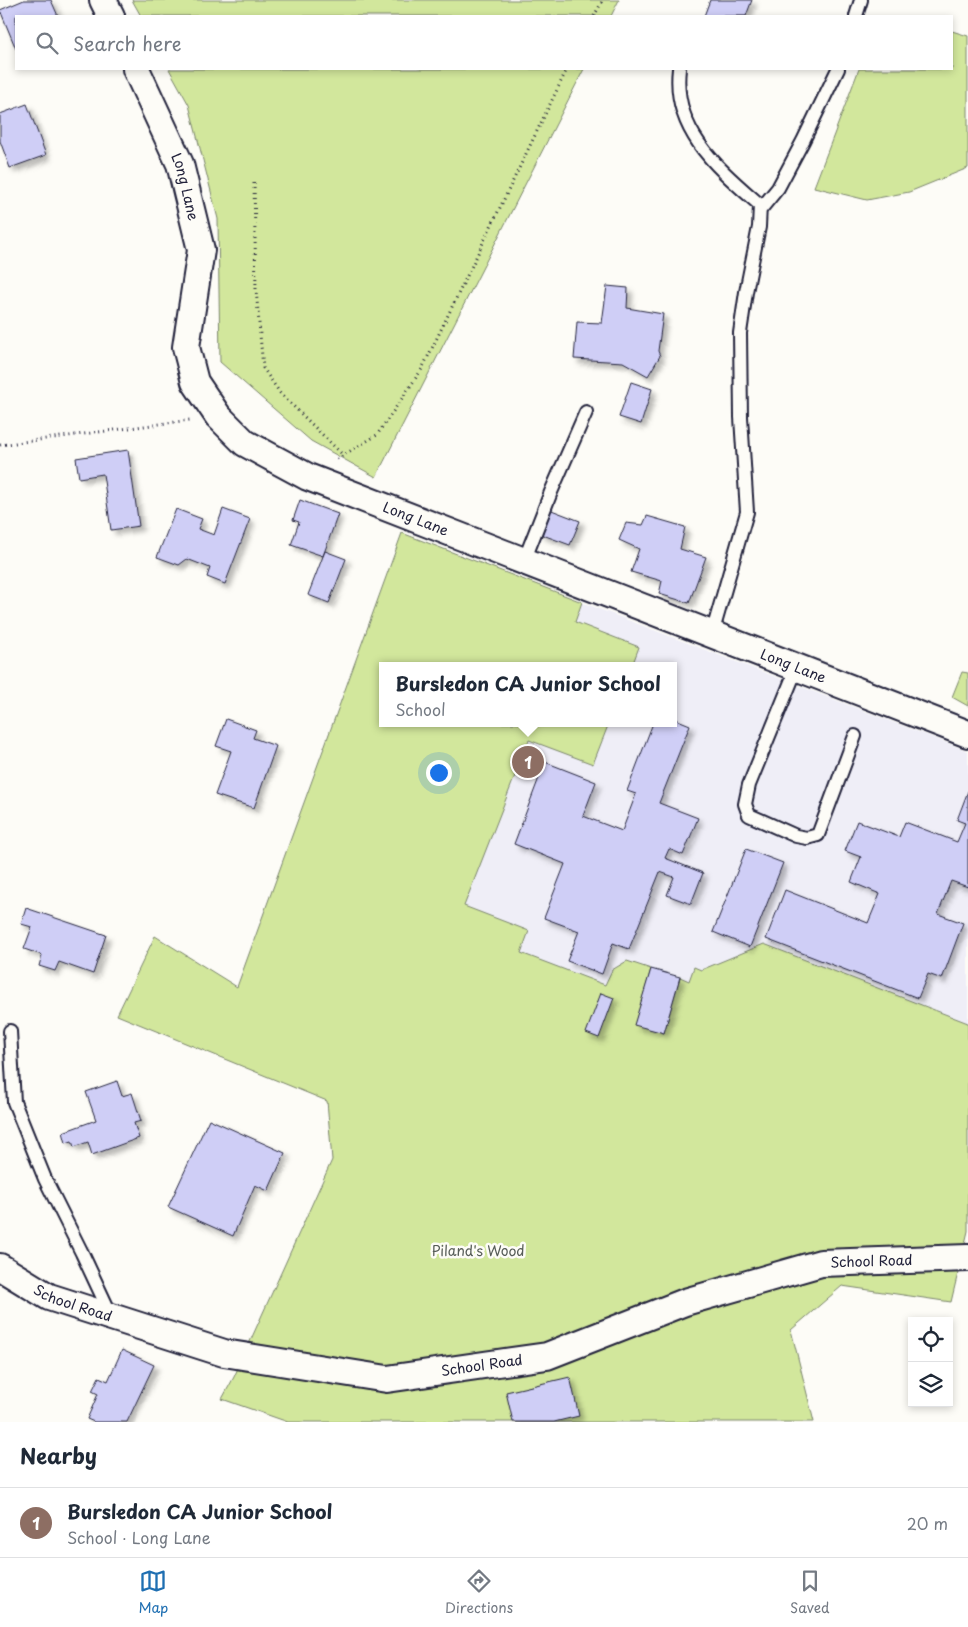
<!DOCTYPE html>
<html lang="en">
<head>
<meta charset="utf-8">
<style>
  body { margin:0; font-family:"Playpen Sans",sans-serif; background:#f6f6f7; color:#1f2937 }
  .controls { position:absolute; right:15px; bottom:15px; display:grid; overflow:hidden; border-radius:0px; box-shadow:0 2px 8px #0003 }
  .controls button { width:45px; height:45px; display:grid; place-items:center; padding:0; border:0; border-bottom:1px solid #e0e1e3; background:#fff; color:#1f2937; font:25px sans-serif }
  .you { position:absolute; left:438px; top:772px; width:18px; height:18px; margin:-12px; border:4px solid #fff; border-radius:50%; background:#1a73e8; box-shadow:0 0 0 8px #1a73e833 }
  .badge { display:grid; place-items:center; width:32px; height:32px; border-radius:50%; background:#1f6fb2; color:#fff; font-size:16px; font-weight:700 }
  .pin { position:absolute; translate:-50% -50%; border:2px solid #fff; box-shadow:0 1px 5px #0006 }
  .popup { position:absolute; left:379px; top:662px; width:298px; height:65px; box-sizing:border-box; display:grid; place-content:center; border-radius:0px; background:#fff; filter:drop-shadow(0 1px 4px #0005); font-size:16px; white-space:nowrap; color:#747a83 }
  .popup b { font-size:19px; color:#1f2937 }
  .popup::after { content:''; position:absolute; left:50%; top:100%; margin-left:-10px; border:10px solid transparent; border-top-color:#fff }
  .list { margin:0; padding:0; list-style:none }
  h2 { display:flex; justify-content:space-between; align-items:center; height:65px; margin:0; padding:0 20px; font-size:21px }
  h2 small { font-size:16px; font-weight:400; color:#747a83 }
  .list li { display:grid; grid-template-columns:32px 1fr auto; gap:15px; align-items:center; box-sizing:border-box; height:70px; padding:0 20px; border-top:1px solid #e0e1e3 }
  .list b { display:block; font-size:19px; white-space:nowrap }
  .list p { margin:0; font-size:16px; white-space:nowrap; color:#747a83 }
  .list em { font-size:16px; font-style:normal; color:#747a83 }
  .icon { flex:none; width:28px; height:28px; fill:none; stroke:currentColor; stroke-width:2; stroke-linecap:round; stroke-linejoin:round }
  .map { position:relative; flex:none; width:968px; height:1422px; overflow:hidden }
  .search { position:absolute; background:#fff; box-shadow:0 2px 8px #0003; left:15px; right:15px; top:15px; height:55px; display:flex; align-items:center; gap:12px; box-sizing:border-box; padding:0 18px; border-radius:0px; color:#747a83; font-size:19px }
  .sheet { height:135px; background:#fff }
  nav { display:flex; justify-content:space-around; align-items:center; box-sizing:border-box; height:70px; border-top:1px solid #e0e1e3; background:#fff; font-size:14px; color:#747a83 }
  nav a { display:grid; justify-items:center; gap:2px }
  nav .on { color:#1f6fb2 }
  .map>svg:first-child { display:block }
  .built { fill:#efeef7; fill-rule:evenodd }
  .green { fill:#d2e79c; stroke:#7a846c }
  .building { fill:#cfcef6; stroke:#22223b; filter:url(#shadow) }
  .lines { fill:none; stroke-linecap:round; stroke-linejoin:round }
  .lane-casing { stroke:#22223b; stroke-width:16 }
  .street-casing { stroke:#22223b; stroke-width:30 }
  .path { stroke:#22223b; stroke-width:3; stroke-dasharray:1 4; stroke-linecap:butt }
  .lane { stroke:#fdfcf7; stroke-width:12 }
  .street { stroke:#fdfcf7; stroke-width:26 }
  .labels { text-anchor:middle; stroke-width:5; stroke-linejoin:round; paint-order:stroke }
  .street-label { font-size:14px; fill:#22223b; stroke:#fdfcf7 }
  .park-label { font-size:14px; fill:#575d58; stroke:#fdfcf7 }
</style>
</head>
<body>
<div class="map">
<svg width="968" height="1422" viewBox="0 0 968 1422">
  <defs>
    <filter id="shadow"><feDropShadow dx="4.5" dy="4.5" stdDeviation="2.5" flood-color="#0004"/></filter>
  </defs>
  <rect width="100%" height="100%" fill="#fdfcf7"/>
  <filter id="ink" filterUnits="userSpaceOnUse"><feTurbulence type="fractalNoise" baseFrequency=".02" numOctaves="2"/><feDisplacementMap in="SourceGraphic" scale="10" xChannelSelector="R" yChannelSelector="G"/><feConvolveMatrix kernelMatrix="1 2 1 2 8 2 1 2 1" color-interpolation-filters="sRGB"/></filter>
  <g filter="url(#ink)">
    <!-- built -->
    <path class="built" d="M402 533 968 751V1227L237 987ZM383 666H673V723H383Z"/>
    <!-- green -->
    <path class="green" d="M132 0H619L611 16H141Z
      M952 31 968 36V168L909 192 867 200 814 187 859 69H952Z
      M169 69H584L376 477 311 441 220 362 218 219 189 105Z
      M402 533 582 602 575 622 639 647 632 666H383V723H609L593 764 529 740 464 906 529 931 521 953 605 985 612 970 627 961 651 969 635 1024 664 1033 680 977 689 981 694 967 701 970 764 944 968 1023V1231L951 1302 842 1286 791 1330 814 1422H288L222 1399 234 1377 332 1160 327 1101 117 1015 155 936 237 987Z
      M962 672 968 673V706L952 697Z"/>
    <!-- building -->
    <path class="building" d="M24 0H51L58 16H16V49L0 10Z
      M710 0H752L746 16H704Z
      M27 104 46 155 10 168 0 141V114Z
      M607 286 628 288 627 308 663 314 658 351 660 356 648 376 623 362 574 359 577 322 602 323Z
      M631 382 652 389 641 424 619 417Z
      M128 450 139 526 111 530 103 474 79 478 76 458Z
      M300 500 338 514 323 556 291 545 299 522 293 520Z
      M176 509 202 519 198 529 214 535 223 509 250 519 225 584 207 577 210 568 187 559 179 565 157 557Z
      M549 509 580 521 570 545 540 534Z
      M647 516 685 527 680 549 706 557 689 603 659 594 662 581 631 572 639 549 619 540 626 523 643 525Z
      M325 551 346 559 329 603 308 595Z
      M673 718 690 725 659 803 698 818 683 855 669 849 665 858 703 873 691 904 667 895 674 877 660 872 629 949 613 943 602 974 567 961 579 931 544 918 565 864 514 844 545 762 596 782 583 816 622 831 636 794 627 791 653 723H673Z
      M226 719 256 730 253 738 276 746 254 808 215 795 231 751 216 746Z
      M968 791V887L951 881 938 914 963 923 942 979 928 974 918 998 766 939 785 890 868 923 880 894 851 882 861 857 845 851 857 821 899 837 905 822 957 842 965 823 957 820Z
      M746 849 783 863 750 947 713 932Z
      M26 908 106 935 93 974 59 962 55 971 39 966 42 955 24 949 32 927 21 924Z
      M651 969 680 977 664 1033 634 1025Z
      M601 993 614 998 599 1038 586 1033Z
      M117 1081 122 1096 132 1093 141 1121 134 1123 139 1138 92 1155 88 1142 74 1147 72 1141 66 1143 63 1132 96 1120 86 1092Z
      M209 1119 285 1153 268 1191 255 1185 233 1236 168 1207Z
      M122 1350 154 1365 127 1422H94L87 1419 98 1394 92 1391 99 1377 108 1381Z
      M570 1377 579 1416 554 1422H513L506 1392Z"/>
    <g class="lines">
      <!-- lane casing -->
      <g class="lane-casing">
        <path id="lane" d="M856 16 861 0
          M679 69C672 131 718 168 760 205L759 227 746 292 740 333 741 417 747 512 712 634
          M760 210 778 188 803 141 838 69
          M524 561 551 492 586 412
          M797 667 749 785 745 804 749 815 796 836 807 838 818 835 855 736
          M10 1031 14 1102 45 1179 82 1253 111 1315"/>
      </g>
      <!-- street casing -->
      <g class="street-casing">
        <g id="street">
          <path d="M103 0 111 16"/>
          <path id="s1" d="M136 69 180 164 201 250 186 347 195 382 218 416 245 443 308 477 968 734"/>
          <path id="s2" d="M0 1267 49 1297 224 1353 387 1379 547 1356 685 1302 821 1263 968 1258"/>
        </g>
      </g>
      <!-- path -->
      <path class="path" d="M594 16 603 0
        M254 183 256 289 263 368 280 393 343 455
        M0 445 190 420
        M337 459 377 435 422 369 567 69"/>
      <!-- lane -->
      <use href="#lane" class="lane"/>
      <!-- street -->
      <use href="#street" class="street"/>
    </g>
  </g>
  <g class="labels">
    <!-- street labels -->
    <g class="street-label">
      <text dy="5" stroke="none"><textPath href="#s1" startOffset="128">Long Lane</textPath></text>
      <text dy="5" stroke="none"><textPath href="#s1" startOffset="594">Long Lane</textPath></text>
      <text dy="5" stroke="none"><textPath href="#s1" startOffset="999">Long Lane</textPath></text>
      <text dy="5" stroke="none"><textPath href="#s2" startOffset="908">School Road</textPath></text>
      <text dy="5" stroke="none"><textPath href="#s2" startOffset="82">School Road</textPath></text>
      <text dy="5" stroke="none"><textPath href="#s2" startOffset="502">School Road</textPath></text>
    </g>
    <!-- park labels -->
    <g class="park-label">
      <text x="478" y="1256">Piland's Wood</text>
    </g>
  </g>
</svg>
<div class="controls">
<button><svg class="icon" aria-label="locate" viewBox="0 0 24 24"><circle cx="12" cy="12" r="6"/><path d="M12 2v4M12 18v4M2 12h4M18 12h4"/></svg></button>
<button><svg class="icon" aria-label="layers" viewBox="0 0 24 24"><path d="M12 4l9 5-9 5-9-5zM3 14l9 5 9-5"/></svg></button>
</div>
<div class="you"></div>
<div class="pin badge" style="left:528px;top:762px;background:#8d6e63">1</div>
<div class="popup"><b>Bursledon CA Junior School</b>School</div>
<div class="search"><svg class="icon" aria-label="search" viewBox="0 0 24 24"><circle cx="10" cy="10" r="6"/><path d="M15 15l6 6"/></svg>Search here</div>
</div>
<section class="sheet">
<h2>Nearby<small></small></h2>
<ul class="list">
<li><span class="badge" style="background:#8d6e63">1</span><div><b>Bursledon CA Junior School</b><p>School · Long Lane</p></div><em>20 m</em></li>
</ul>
</section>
<nav>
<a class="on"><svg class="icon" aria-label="map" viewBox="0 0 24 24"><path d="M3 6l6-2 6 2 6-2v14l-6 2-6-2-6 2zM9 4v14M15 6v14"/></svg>Map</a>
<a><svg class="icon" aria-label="directions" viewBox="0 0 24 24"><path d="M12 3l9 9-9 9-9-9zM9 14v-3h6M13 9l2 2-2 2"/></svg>Directions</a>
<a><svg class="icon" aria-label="saved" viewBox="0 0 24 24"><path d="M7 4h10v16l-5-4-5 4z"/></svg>Saved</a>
</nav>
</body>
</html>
